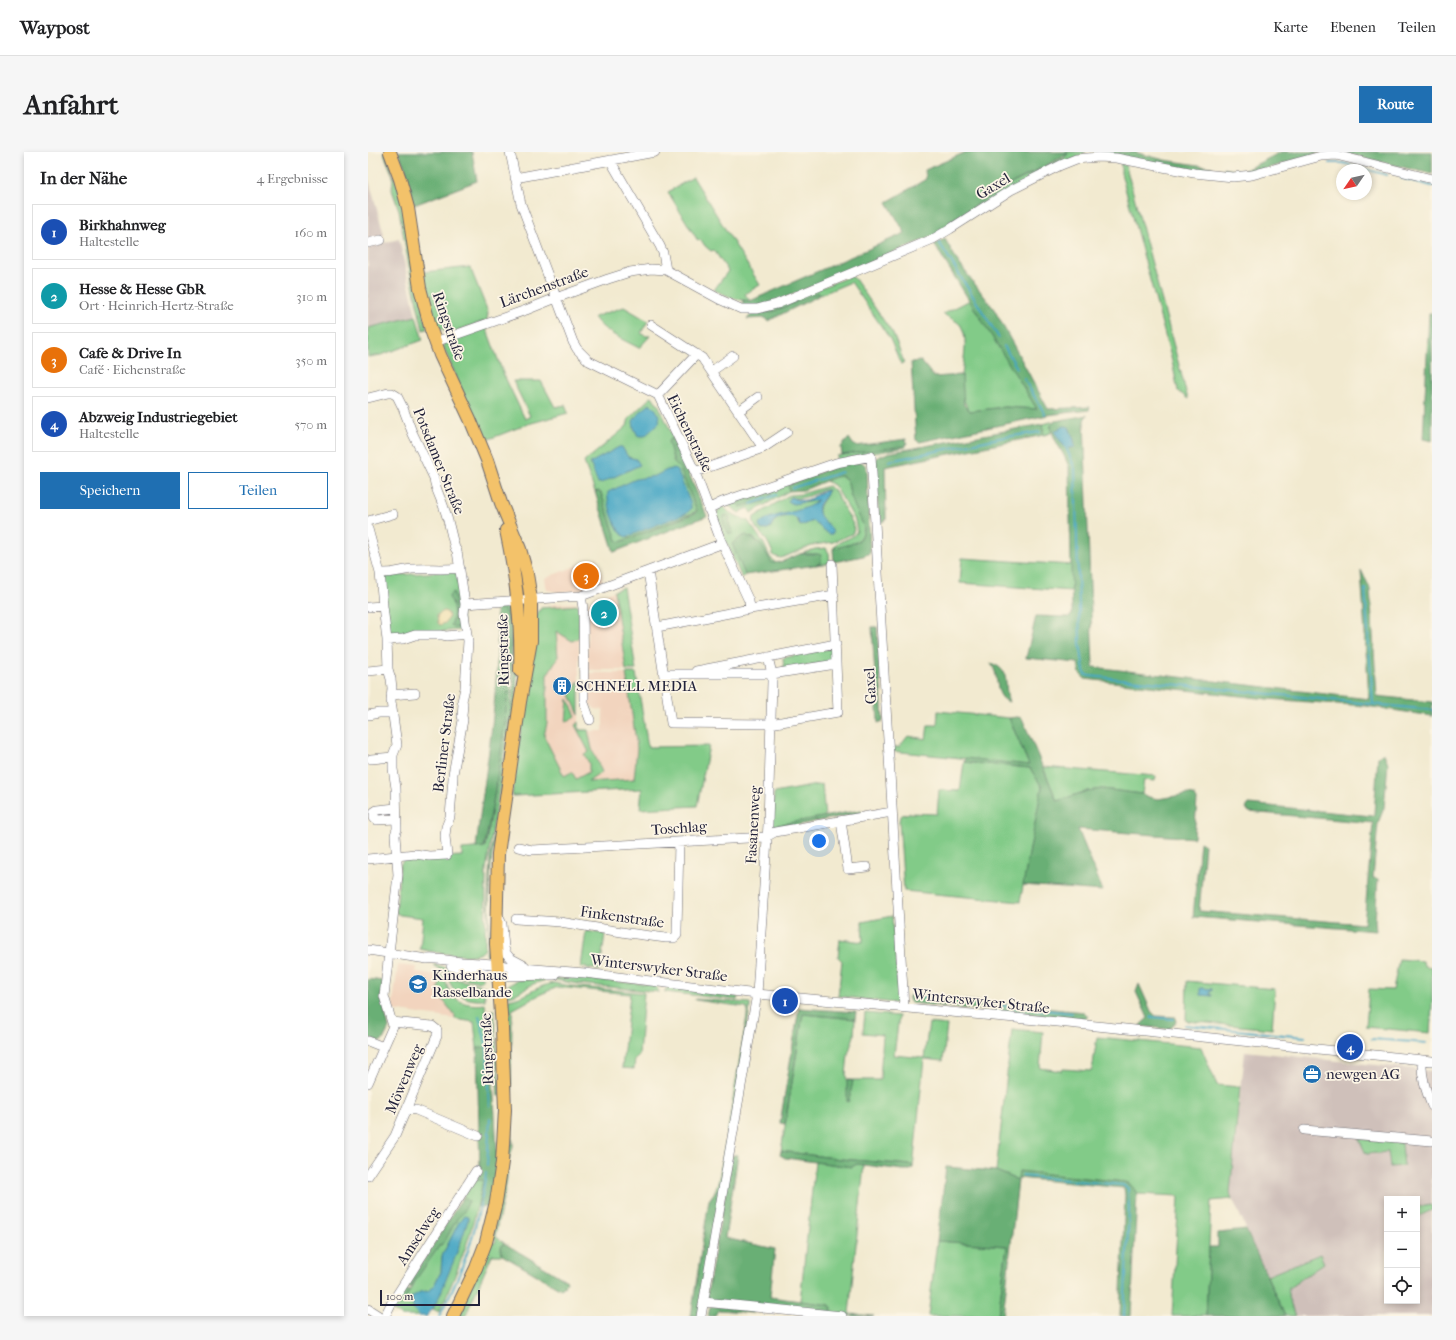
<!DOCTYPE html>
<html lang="de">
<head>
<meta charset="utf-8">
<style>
  body { margin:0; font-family:"IM FELL French Canon",serif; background:#f6f6f6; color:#202124 }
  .controls { position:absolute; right:12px; bottom:12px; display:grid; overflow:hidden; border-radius:0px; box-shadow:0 2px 6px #0003 }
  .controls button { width:36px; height:36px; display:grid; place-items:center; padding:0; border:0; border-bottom:1px solid #e0e0e0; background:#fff; color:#202124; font:20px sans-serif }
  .compass { position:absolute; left:968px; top:12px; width:36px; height:36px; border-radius:50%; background:#fff; box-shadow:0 2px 6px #0003; rotate:236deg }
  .scale { position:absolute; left:12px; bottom:10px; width:100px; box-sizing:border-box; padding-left:4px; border:2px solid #22223b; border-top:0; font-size:11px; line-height:14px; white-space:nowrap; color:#22223b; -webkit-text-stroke:3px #fcf5e5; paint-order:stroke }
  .you { position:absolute; left:451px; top:689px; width:14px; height:14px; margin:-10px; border:3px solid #fff; border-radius:50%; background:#1a73e8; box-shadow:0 0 0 6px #1a73e833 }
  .badge { display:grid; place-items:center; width:26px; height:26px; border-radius:50%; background:#1f6fb2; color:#fff; font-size:13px; font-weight:700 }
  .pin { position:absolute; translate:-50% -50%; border:2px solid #fff; box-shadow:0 1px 4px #0006 }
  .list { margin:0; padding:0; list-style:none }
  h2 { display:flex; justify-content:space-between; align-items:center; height:52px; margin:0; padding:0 16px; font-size:17px }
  h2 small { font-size:13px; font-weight:400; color:#757577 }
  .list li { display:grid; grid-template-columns:26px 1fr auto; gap:12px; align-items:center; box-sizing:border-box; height:56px; margin:0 8px 8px; padding:0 8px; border:1px solid #e0e0e0; border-radius:0px }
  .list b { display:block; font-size:15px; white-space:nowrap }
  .list p { margin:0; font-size:13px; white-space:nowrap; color:#757577 }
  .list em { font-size:13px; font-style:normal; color:#757577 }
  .actions { display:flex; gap:8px; padding:12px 16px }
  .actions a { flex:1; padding:9px 0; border:1px solid #1f6fb2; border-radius:0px; text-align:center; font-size:14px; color:#1f6fb2 }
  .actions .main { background:#1f6fb2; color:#fff }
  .icon { flex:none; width:22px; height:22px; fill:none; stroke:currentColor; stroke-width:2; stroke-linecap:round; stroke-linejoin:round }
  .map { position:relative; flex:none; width:1064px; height:1164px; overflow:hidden; border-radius:0px }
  header { display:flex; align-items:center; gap:24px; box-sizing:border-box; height:56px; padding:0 20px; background:#fff; border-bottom:1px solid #e0e0e0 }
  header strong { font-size:19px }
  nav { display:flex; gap:22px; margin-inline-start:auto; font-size:14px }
  .intro { display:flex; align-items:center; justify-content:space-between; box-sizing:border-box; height:96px; padding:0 24px }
  h1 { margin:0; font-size:28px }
  .button { padding:10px 18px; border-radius:0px; background:#1f6fb2; color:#fff; font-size:14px; font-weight:700 }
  main { display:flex; gap:24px; padding:0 24px }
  aside { flex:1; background:#fff; border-radius:0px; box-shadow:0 2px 6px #0003 }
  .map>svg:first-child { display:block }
  .built { fill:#f2d4be }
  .industrial { fill:#cfc0ba; fill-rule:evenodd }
  .green { fill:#82cb88; stroke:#527662; fill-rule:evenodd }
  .forest { fill:#69af74; stroke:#466858 }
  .sand { fill:#eeda9e; stroke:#887e6c }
  .water { fill:#44a6c4; stroke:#336480 }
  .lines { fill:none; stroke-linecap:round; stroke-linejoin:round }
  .stream { stroke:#44a6c4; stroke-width:2 }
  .minor-casing { stroke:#6b686f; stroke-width:10 }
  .major-casing { stroke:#6b686f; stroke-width:14 }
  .minor { stroke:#fff; stroke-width:9 }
  .major { stroke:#f3c26a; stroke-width:12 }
  .labels { text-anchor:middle; stroke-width:3.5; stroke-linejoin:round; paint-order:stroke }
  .street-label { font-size:15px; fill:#22223b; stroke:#fcf5e5 }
  .poi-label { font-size:15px; fill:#22223b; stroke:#fcf5e5; text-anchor:start }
</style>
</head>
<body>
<header>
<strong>Waypost</strong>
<nav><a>Karte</a><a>Ebenen</a><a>Teilen</a></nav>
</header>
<div class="intro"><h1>Anfahrt</h1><a class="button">Route</a></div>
<main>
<aside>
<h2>In der Nähe<small>4 Ergebnisse</small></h2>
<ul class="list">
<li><span class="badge" style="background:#1a4fb4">1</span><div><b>Birkhahnweg</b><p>Haltestelle</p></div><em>160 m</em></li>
<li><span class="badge" style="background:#0f9aa8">2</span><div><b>Hesse &amp; Hesse GbR</b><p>Ort · Heinrich-Hertz-Straße</p></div><em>310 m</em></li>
<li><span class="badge" style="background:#e8710a">3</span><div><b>Cafe &amp; Drive In</b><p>Café · Eichenstraße</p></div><em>350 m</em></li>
<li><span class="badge" style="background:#1a4fb4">4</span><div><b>Abzweig Industriegebiet</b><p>Haltestelle</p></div><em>570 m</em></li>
</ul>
<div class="actions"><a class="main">Speichern</a><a>Teilen</a></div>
</aside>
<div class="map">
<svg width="1064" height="1164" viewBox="0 0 1064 1164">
  <rect width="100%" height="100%" fill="#fcf5e5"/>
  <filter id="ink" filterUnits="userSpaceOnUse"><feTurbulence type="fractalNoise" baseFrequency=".025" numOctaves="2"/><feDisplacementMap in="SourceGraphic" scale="8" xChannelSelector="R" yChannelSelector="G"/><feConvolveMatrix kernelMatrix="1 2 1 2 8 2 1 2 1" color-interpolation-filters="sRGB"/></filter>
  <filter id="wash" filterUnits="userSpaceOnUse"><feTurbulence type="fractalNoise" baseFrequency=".012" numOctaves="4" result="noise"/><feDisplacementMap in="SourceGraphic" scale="16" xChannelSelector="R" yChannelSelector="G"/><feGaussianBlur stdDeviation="0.9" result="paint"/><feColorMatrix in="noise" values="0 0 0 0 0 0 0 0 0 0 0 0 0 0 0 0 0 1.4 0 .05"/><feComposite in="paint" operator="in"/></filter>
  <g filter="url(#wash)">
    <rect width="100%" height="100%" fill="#f2ead0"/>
    <!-- built -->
    <path class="built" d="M229 406 234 425V429L231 432 216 438 189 440 179 438 177 426Z
      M246 439 258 518H220L219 453 220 450Z
      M204 451 209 452 211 457V579H235V558L227 557 220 550V521H258L269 596 266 627 159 633 181 464V454L186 452Z
      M30 813 49 815 48 820 73 823 70 841 87 864V867L24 858Z"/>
    <!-- industrial -->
    <path class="industrial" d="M0 25 16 83 0 88Z
      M31 87 48 164 0 176V95Z
      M877 899 1064 919V1164H917L862 1041ZM1019 1047H1049V1149H1019Z"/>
    <!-- green -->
    <path class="green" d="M15 0H17L30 35 59 177 55 178 42 120 31 58 24 38 25 24Z
      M698 0H718L716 2 570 82 569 79 633 37 696 6 700 2Z
      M753 11 758 14 820 247 810 239 804 209 753 21Z
      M325 25 392 133 377 142 382 149 367 147 346 138 360 119 346 98 343 99 337 94 333 88 330 89 300 40Z
      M102 115 120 160 119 168 82 181 71 175H66L60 157 56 120Z
      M483 124 487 127 525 182 536 210 533 212 522 187 483 130 452 143 450 140 403 160 393 159Z
      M602 148 669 257 637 255 602 259C582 235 606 195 593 174 590 169 580 165 575 162Z
      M256 155 280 169 273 181 278 184H282L271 196C256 188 235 180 226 165Z
      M48 164 55 188 13 203 0 205V176Z
      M118 175 135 221 157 267 162 264 145 229H173L187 255 197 253 200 261 160 272 116 289 75 194 77 190Z
      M284 244 291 254 306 287H302L306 311 312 317 329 359 252 390 249 388 233 341 230 339 227 340 216 310 259 274 261 266Z
      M687 269 683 273V281L676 283 674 272Z
      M538 292V295L470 308 469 304Z
      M473 324 477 326 480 331 482 342 496 375C495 393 480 392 465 397 469 387 484 389 489 379L487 368 469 337 466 333 458 329 467 325Z
      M427 330 421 333V339L383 361 380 356 373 359V360L371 361 360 353V350Z
      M460 334 466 338 485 372 486 378 484 382 465 390 446 393 413 406 406 404C404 399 402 394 399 389 394 382 383 374 386 365L421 343 434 342ZM455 338H460C458 349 447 353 452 366L459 371 453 375 445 369 432 374 429 367 424 364 413 365 406 369 402 376 395 378 392 376V371C410 360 437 363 450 348L449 347 437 351 421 347 422 345C432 349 446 342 455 338Z
      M354 353 362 361 380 369 395 390 402 405 408 411H404L391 391 384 385 364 392 377 423 374 426 350 371 349 360Z
      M458 396 461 401 462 411 448 413 453 410 450 402H432L447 397Z
      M594 406 704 413V439L592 431Z
      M85 419 89 422 95 474 92 478 23 483 20 480 15 427 17 424Z
      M255 435 268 518H258L246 439Z
      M138 452 142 463 145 465 144 522 142 558 129 650 118 718 117 797C116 798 114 801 112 801 103 807 64 800 52 797L55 766 32 763 28 761 32 713 36 707 94 704V697L117 695C125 660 156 479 135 456L128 457V454L119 455Z
      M211 453V486L204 489 188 479 190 505 179 523V571L176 584 196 624 204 620 208 627 221 620V611L216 602 221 600 207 573 211 570V578H220L224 597 234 620 220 630 266 627 269 596 258 521H268L280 595 341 594 329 654 272 657 274 637 146 644 144 643 168 464 173 456Z
      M147 465 150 486 148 551 123 712 121 741 122 796 119 804 118 801 121 793 120 751 122 705 129 668 139 597 146 533Z
      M464 496 465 509 416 518 415 506Z
      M211 529V563L202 543Z
      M200 547 208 564 198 570Z
      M570 559 641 566 661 613 523 599V595H531L540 584 558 587 560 573H569Z
      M596 610 662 616 674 635 652 750 536 739 531 668 534 663 541 661 569 662 571 638 592 639Z
      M675 615 788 624 787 629 776 628 774 642 734 637 719 639 689 649Z
      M454 632 457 665 404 674 406 641Z
      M524 764 531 849 526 851 470 844 474 809 470 805 472 787 495 790 494 770Z
      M218 779 237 782 232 818 213 815Z
      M1031 807 1055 809 1056 814 1064 815V851L1062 881 998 875 1001 837 1025 838Z
      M66 812 84 818 115 825V828L111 830 80 822 66 814Z
      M73 823H74C78 828 79 835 82 840 90 852 104 854 117 852L123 895 109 896 106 870 87 867V864L70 841Z
      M84 826 116 834 117 848C100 849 88 845 81 829V828Z
      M206 826 286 833 288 834 291 840 211 832 182 827 165 832 148 842 140 844 139 834 150 828Z
      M819 829 907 837 904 877 818 869Z
      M186 831 202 834 276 841 271 903 267 907 266 917 254 916 262 842 190 835 173 842 144 858 143 964 145 994 141 1008 138 1033 127 1084 136 1091 133 1096 134 1103H124L100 1158 97 1164H90L123 1090 127 1091 128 1089 125 1086 139 994 143 993 144 989 139 988 140 848C157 846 167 834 186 831Z
      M301 835 370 845 369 848 297 840V838Z
      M327 847 382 851V856L353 1038 346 1041 350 1031 358 987 380 858 378 855 327 848Z
      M126 858 132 944H130L125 882 121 859Z
      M497 861 531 864 526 903 556 906 561 871 579 873 575 909 556 907 545 1016 543 1013 473 1007 413 999 435 862 487 867 486 884 480 902 478 923 479 928H512L515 883 495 881Z
      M644 877 675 880 672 916 694 919 695 917 724 919 729 885 833 895 849 933 872 935 862 1041 864 1047 843 1049 838 1164H804L811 1044 769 1042 761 1031 757 1030 651 1020 650 1028 628 1019Z
      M991 987 1034 991 1036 1014 1022 1015 1020 1000 998 1002Z
      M447 1010 484 1015 489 1012 496 1013 481 1162 506 1164H487L463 1162 464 1156 462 1153 432 1149Z
      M107 1028H115C106 1076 92 1116 71 1160L65 1157 93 1090 90 1072 74 1104 73 1120 65 1135 60 1139 52 1140 46 1157 51 1164H34L26 1159H23L28 1151 32 1154C42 1142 63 1095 76 1091L89 1067 93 1062 95 1045Z
      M1064 1053V1058L1049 1065V1055Z
      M569 1089 639 1094 630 1164H560Z
      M952 1102 956 1111 921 1136 920 1145 927 1164H917L899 1124Z"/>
    <!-- forest -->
    <path class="forest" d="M30 0H104L109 29 46 53 37 16Z
      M598 0H698L700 2 633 37 569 79 570 82 399 153 374 155 376 148 382 149 537 81 519 50 558 27 557 18Z
      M727 0H766L796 8 844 15 842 21 728 2Z
      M913 0H953L892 19 855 22V16L875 19Z
      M976 0H1064V22L975 1Z
      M577 87 590 110 626 157 680 257 722 255 721 258 680 263 552 290 548 288 543 210 553 209 566 225 594 223 596 253 602 259 637 255 669 257 566 92Z
      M450 140 452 143 400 169 398 166 379 167C390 155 391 163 404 160 419 155 435 146 450 140Z
      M1061 161H1064V289L1055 287Z
      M719 263 716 268 725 515 1001 547 993 418 1002 436 1009 544 1064 550V564L998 554 900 547 717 527 712 522 710 511 658 506 668 464 700 465 704 463 701 315C696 300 683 286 683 273L687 269Z
      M674 272 676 283 517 315 518 367 515 370 511 371 507 308 510 305 520 301Z
      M481 286 485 292 488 294 538 287 539 291 536 294 474 303 473 295Z
      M302 287H306L339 364 246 400 227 340 230 339 233 341 249 388 252 390 327 361 329 359 312 317 306 311 300 289Z
      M494 310 498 314 499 318 502 401 495 404 466 410 465 397 489 390 493 386 496 380V375L486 353 482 342 480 331 477 326 473 324 467 325 436 338 421 339 420 333 470 313Z
      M405 336 407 338 406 340 396 350 372 355 370 351 373 346Z
      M359 363 362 365 361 372 365 381 363 382H361C357 376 353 371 356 364Z
      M378 383 392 391 404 411 413 410 432 402H450L453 403V410L448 413 377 423 364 392 373 385Z
      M85 440 86 441C88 450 88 461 92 468L91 475 86 476 83 473C86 468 86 455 84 450 83 448 81 447 81 444Z
      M135 456C156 479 125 660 116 695L108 696C117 617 134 537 128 457Z
      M504 475H509L515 569 510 571Z
      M622 511C644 517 635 533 641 550 624 544 633 521 622 511Z
      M649 565 654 566 689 649 719 639 734 637 774 642 781 645 790 647 819 642 826 643 829 648 826 686 710 677 735 739 655 733 674 635 662 616 596 610 597 606 661 613 641 566Z
      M1014 602H1016L1020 611 1016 656 1010 671 1005 726 1010 727 1007 769 1008 779 825 765 832 690 837 693 831 759 996 772 1005 671 881 660 878 656 881 652 1004 664 1006 662 1010 605Z
      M493 658V661L403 678 404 674Z
      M0 827 15 829 13 844 21 876 15 888 10 890 0 885Z
      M771 832 783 859 788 864 807 865 808 870 804 875 800 877 771 874 780 866 768 840Z
      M544 843 716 860 719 863V866L716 868 543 851 541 847V844Z
      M431 856 488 860 487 867 435 862 417 972 412 971Z
      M123 895 130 1016 124 1055H110L115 1028H107L112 1021 109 896Z
      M479 928 485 929 481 949 479 950Z
      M413 999 473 1007 544 1013 545 1016 543 1018H535L489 1012 484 1015 425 1007 417 1006 412 1003Z
      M366 1003H370L357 1086 407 1097 402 1145 462 1153 464 1156 463 1162 342 1149 339 1143 364 1004Z
      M578 1015 628 1019 650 1028 635 1164H630L639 1094 569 1089Z
      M651 1019 757 1030C763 1032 766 1036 769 1042L763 1164H752L757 1043 756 1036 650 1026Z
      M353 1038 331 1164H323L341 1048 346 1041Z
      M95 1045 101 1049 95 1061 89 1067 76 1091 72 1093 42 1136 39 1134Z
      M878 1078 917 1164H838L841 1095H850V1081Z
      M136 1091 199 1129 197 1134 193 1137 134 1103 133 1095Z
      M37 1136 41 1139 37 1148 32 1154 28 1151Z
      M346 1154 385 1157V1161L352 1158 346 1164H340L342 1155Z"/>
    <!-- sand -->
    <path class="sand" d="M76 459 80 461 81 466 77 471 72 473 70 471 69 463Z"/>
    <!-- water -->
    <path class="water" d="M282 252C288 255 293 265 291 271L277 284H270L266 276 265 269 271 261Z
      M697 274 701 275 706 288 707 295 698 297 687 281V279L692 276Z
      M251 295H254L260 305 268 307 272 313 233 331H230L222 311Z
      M306 316 309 318 323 352V357L319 361 258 385C248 382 238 350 240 340L268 327 287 324 299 318Z
      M460 338C460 344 453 348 451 354 448 368 462 369 465 381L464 382H460L445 369 433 374 429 367 424 364 413 365 406 369 402 376 395 378 392 376 391 373C397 361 438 362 450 348L425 352 420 349 422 345C442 354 443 342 460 338Z
      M832 836 844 837V839H842V843H844V844L832 843Z
      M96 1064 100 1065V1068C94 1088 87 1106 79 1125 74 1138 69 1153 59 1164H51C46 1158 43 1153 44 1145L52 1140 60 1139 65 1135 73 1120 74 1104 90 1072Z"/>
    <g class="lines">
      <!-- stream -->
      <path class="stream" d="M961 11H975L1019 23
        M1033 26 1064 34
        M571 90 631 186
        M636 194 649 216
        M656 227 677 262
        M698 295 707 317 712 491 716 519 718 523 722 524 1064 558
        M521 309 631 286 672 280
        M424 336 474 320
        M383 352 408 343
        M997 437 1005 552
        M547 844 610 851
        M618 852 704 861
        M111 864 119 895 122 954
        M783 865 805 867
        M817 873 937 885
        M1003 887 1058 891
        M119 1013 122 966
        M654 1024 755 1033 760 1036 761 1058 756 1164
        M71 1164C97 1117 110 1074 118 1021"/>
    </g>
  </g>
  <g filter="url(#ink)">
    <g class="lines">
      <!-- minor casing -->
      <g class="minor-casing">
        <path id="minor" d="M242 8 292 94 295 101 298 118
          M147 26 287 0
          M0 91 13 88
          M283 173 334 206 395 296
          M67 190 158 158 188 146 240 127 262 120 283 117 298 118 353 148 373 157H389L409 152 565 87 582 77 643 38 693 13 708 7 731 5 748 6 826 21 865 25 884 23 953 4 968 3 1064 27
          M344 219 365 204
          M290 243 329 202
          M0 246 20 241H24L29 244 35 256 44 280 66 326C67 337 73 346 76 356 81 369 83 383 87 396L89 399 97 452 96 462 100 489 97 536 94 549 95 552 94 564 95 568 85 622V626L82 665 78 675 77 684 79 703 61 704 47 702 0 707
          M371 259 390 245
          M327 320 395 296 419 280
          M340 357 354 350 468 311 503 304 536 855
          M0 369 25 362
          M0 377 12 421 15 454 0 455
          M280 419 303 571 402 572 470 560 464 412
          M12 421C25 422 32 418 44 417 60 416 76 418 92 416
          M213 444 215 456 216 551 222 568
          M97 452 213 444 350 393 353 389 327 320 290 243 221 209 209 197 205 190 153 52 142 0
          M382 457 466 443
          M289 475 382 457 381 449 353 389
          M19 488 35 487 47 483H74L78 484 99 482
          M0 519 20 517
          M328 519 468 492
          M296 522H404L468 512
          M23 543 47 541
          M0 563 11 561H24
          M3 607 25 605
          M28 656 9 658 6 660V666L8 668 28 667
          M473 669 480 717 499 715
          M150 695 164 698 398 685 407 680 524 660
          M129 761 134 772 136 796 138 801 142 806 157 814
          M148 767 192 770 260 781 298 786H306L309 783V778L311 690
          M0 798 59 807C71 806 82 809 94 810 110 811 126 811 142 815L217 821 389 842 690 870 1064 909
          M83 814 131 824 187 823
          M0 889 15 895
          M1054 908C1053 925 1058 939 1064 954
          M0 931 25 874 16 844 30 723 27 683 29 677 28 636 25 617V603L29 593 23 549 24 536 23 527 20 517 19 488 15 454
          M39 957 48 958 110 984
          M936 978 1064 989
          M0 1024 27 984 69 884V878L64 874 24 870
          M336 1150 474 1164
          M0 1157 11 1164
          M17 1164 23 1152 108 1019
          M333 1164 389 842 400 672 404 530V522L400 505"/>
      </g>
      <!-- major casing -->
      <g class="major-casing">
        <path id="major" d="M22 0 32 27 40 56 52 136 63 178 72 203 102 267 119 308 133 351 152 397 159 422 163 447V489L152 550 130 702 128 792 134 876 137 958 134 1010 128 1050 118 1090 108 1116 85 1164
          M138 378C148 425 154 471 152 519"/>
      </g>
      <!-- minor -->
      <use href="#minor" class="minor"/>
      <!-- major -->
      <use href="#major" class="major"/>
    </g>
  </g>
  <!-- icons -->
  <defs>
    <g id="building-disc" transform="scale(1)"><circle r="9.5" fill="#1f6fb2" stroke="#fcf5e5"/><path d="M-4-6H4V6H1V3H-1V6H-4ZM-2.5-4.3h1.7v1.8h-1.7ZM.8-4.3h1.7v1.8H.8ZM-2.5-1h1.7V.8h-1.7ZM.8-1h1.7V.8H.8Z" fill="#fff"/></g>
    <g id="school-disc" transform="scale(1)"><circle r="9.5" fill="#1f6fb2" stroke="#fcf5e5"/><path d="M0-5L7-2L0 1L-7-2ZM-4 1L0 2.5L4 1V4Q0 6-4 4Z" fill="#fff"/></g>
    <g id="office-disc" transform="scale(1)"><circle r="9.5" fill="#1f6fb2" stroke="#fcf5e5"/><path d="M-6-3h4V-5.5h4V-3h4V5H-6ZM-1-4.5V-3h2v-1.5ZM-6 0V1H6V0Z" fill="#fff"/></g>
  </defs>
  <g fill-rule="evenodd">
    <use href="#building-disc" x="194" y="534"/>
    <use href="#school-disc" x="50" y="832"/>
    <use href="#office-disc" x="944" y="922"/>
  </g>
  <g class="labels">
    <!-- street labels -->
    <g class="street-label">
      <text transform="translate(625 34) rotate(-31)" y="5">Gaxel</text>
      <text transform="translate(176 135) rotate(-20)" y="5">Lärchenstraße</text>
      <text transform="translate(81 174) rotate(71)" y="5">Ringstraße</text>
      <text transform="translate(322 281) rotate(64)" y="5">Eichenstraße</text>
      <text transform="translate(71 309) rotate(68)" y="5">Potsdamer Straße</text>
      <text transform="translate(135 498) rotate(-91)" y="5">Ringstraße</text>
      <text transform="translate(502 534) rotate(-93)" y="5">Gaxel</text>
      <text transform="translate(76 591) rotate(-83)" y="5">Berliner Straße</text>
      <text transform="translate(385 673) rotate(-87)" y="5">Fasanenweg</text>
      <text transform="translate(311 676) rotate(-4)" y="5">Toschlag</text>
      <text transform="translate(254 765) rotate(8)" y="5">Finkenstraße</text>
      <text transform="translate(291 816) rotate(7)" y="5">Winterswyker Straße</text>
      <text transform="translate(613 849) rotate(6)" y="5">Winterswyker Straße</text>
      <text transform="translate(119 897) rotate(-92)" y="5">Ringstraße</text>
      <text transform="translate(36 927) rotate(-67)" y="5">Möwenweg</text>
      <text transform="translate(50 1084) rotate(-57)" y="5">Amselweg</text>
    </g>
    <!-- poi labels -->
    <g class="poi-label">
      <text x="208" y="539">SCHNELL MEDIA</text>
      <text x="64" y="828">Kinderhaus<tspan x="64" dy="17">Rasselbande</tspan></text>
      <text x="958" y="927">newgen AG</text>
    </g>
  </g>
</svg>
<div class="controls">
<button>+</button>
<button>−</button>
<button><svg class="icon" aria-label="locate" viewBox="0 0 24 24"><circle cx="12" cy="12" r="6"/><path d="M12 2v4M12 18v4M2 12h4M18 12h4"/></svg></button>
</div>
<svg class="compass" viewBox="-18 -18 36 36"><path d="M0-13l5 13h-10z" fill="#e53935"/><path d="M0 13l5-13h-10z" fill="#757577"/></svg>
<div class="scale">100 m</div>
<div class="you"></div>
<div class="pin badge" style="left:417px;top:849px;background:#1a4fb4">1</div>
<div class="pin badge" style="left:236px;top:461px;background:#0f9aa8">2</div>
<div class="pin badge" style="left:218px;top:424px;background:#e8710a">3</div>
<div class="pin badge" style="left:982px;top:895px;background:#1a4fb4">4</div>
</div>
</main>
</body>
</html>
